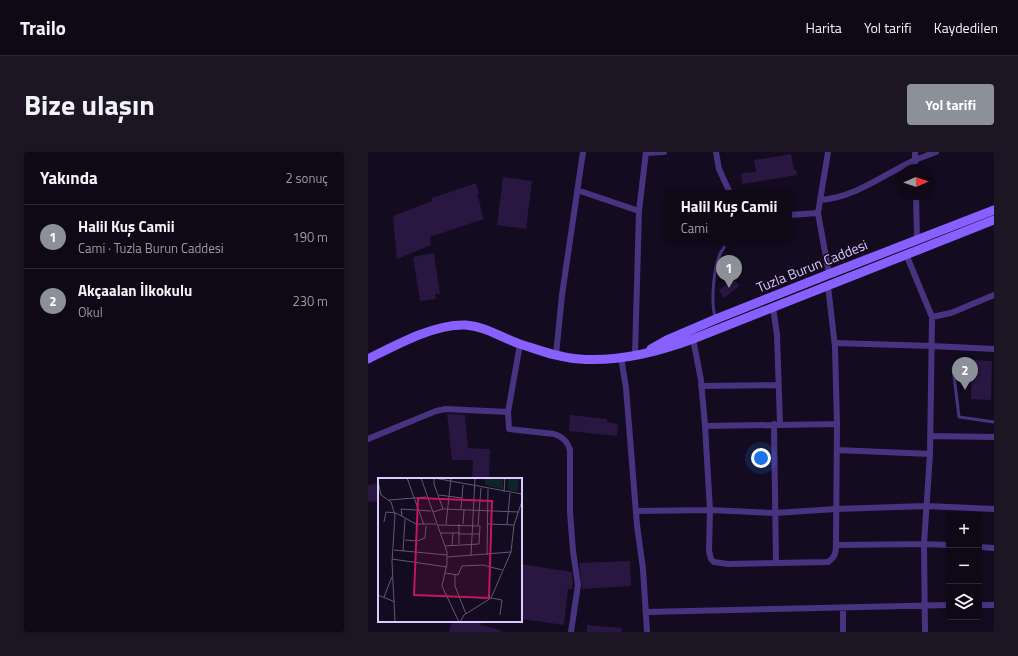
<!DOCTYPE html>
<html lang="tr">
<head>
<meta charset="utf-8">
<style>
  body { margin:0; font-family:"Titillium Web",sans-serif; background:#1c1624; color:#f1f3f6 }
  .controls { position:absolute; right:12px; bottom:12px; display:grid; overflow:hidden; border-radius:4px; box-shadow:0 2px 6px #0003 }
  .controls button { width:36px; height:36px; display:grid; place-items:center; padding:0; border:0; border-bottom:1px solid #2e2936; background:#0e0817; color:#f1f3f6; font:20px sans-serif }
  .compass { position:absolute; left:530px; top:12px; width:36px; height:36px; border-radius:50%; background:#0e0817; box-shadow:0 2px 6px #0003; rotate:88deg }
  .you { position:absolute; left:393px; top:306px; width:14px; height:14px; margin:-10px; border:3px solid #fff; border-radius:50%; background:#1a73e8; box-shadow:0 0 0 6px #1a73e833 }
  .badge { display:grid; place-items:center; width:26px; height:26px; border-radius:50%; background:#8c9099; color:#fff; font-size:13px; font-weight:700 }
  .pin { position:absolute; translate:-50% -33px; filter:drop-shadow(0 1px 2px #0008) }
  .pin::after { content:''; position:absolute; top:21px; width:14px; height:12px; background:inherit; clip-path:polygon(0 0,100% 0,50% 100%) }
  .popup { position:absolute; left:298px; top:38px; width:126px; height:52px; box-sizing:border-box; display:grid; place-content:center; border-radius:4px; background:#0e0817; filter:drop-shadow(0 1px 3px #0005); font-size:13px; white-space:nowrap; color:#9b9aa1 }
  .popup b { font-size:15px; color:#f1f3f6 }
  .popup::after { content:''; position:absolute; left:50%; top:100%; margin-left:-8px; border:8px solid transparent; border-top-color:#0e0817 }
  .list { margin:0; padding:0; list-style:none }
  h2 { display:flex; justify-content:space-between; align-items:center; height:52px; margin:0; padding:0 16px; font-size:17px }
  h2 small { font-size:13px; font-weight:400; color:#9b9aa1 }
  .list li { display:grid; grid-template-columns:26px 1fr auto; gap:12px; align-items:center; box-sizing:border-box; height:64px; padding:0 16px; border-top:1px solid #2e2936 }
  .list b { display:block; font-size:15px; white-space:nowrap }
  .list p { margin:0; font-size:13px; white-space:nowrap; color:#9b9aa1 }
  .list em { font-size:13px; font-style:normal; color:#9b9aa1 }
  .icon { flex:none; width:22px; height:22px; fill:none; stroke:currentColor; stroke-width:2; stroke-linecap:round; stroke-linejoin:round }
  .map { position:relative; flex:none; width:626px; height:480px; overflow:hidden; border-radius:4px }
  header { display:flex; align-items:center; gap:24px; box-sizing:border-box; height:56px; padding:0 20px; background:#0e0817; border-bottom:1px solid #2e2936 }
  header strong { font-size:19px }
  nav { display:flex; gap:22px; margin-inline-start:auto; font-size:14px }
  .intro { display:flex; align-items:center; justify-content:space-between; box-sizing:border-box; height:96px; padding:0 24px }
  h1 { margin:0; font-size:28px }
  .button { padding:10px 18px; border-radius:4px; background:#8c9099; color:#fff; font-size:14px; font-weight:700 }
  main { display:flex; gap:24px; padding:0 24px }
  aside { flex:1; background:#0e0817; border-radius:4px; box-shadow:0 2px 6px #0003 }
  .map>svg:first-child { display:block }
  .building { fill:#291641 }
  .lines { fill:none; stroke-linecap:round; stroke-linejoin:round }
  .service { stroke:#483381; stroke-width:3 }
  .minor { stroke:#483381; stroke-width:6 }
  .secondary { stroke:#8860ff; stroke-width:9 }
  .labels { text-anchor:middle; stroke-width:3; stroke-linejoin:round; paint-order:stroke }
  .street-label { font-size:14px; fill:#dcc9ff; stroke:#130b1f }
  .inset-road { fill:none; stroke:#635779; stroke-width:1 }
  .view { fill:#c2185b; fill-opacity:0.15; stroke:#c2185b; stroke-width:2 }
  .inset-edge { fill:none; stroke:#dcc9ff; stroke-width:2 }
</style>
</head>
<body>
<header>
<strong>Trailo</strong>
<nav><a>Harita</a><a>Yol tarifi</a><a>Kaydedilen</a></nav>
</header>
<div class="intro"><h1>Bize ulaşın</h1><a class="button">Yol tarifi</a></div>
<main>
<aside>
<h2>Yakında<small>2 sonuç</small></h2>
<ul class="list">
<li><span class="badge">1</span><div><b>Halil Kuş Camii</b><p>Cami · Tuzla Burun Caddesi</p></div><em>190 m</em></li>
<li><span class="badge">2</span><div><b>Akçaalan İlkokulu</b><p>Okul</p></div><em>230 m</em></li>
</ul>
</aside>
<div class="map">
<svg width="626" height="480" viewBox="0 0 626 480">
  <rect width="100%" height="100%" fill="#130b1f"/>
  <!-- building -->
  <path class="building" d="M423 2 426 18H428L429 23 374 32 373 21 388 20 386 8Z
    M135 25 164 29 158 77 129 73Z
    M108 31 111 42 109 43 113 54 112 55 116 67 62 85 63 93 29 107 25 64 64 49V46Z
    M66 101 72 142H67L68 147 52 149 45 105Z
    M366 127 371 134 356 146 351 138Z
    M604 208 624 209 623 248 603 247Z
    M79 262 97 263 100 296 122 297 121 327H104L105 308H84Z
    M202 263 239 267V270L250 272 249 284 201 279Z
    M11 331V349L0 350V333Z
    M262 409 263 434 214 437 211 411Z
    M153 412 204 420 205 429 204 437H200L196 473 153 467Z
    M84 469H114L113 473 133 478V480H81Z
    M219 473 254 476 253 480H219Z"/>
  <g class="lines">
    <!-- service -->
    <path class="service" d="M347 165C343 149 345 116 353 100 356 96 359 91 362 87
      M585 216 591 265 626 270"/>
    <!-- minor -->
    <path class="minor" d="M348 0 351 17 362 41
      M460 0 450 61 461 122
      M278 1 296 0
      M547 18V0
      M209 38 271 59
      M548 42 549 88
      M452 48C487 46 516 22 547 8 554 5 561 3 568 0
      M421 63 450 61
      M538 102 564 165 562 302 556 392 557 480
      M405 155 409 183 412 272
      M564 165 583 161 626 143
      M325 187 333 228 337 274 342 358 341 399 343 407 346 410 360 412 460 410C467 405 468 401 468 393L469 272 467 195 460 134
      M467 191 564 194 626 197
      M152 192 140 260 141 277 186 282C195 285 199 289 202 298V360L205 399 210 433 203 480
      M188 203 194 143 215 0
      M267 203 271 59 278 0
      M253 205 258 236 269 373 275 417 279 480
      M333 234 410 233
      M406 272 408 411
      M337 274 469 272
      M562 284 626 285
      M0 287 68 259 78 257 140 260
      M469 298 562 302
      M268 359 342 358 407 361 468 357 558 354 626 357
      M468 393 556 392 581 393
      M611 395 626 396
      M611 453H626
      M475 456V480
      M278 460 581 453"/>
    <!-- secondary -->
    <path class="secondary" d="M283 197 299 188 348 167 461 122 626 58
      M0 207C28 193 66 172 97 173 117 174 134 186 152 192 171 198 191 206 211 207 248 210 290 200 325 187L626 68"/>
  </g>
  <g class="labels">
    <!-- street labels -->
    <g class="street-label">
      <text transform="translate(444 114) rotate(-22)" y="5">Tuzla Burun Caddesi</text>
    </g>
  </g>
  <!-- overview -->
  <g transform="translate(10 326)">
    <rect width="144" height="144" fill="#130b1f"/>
    <path d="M107 0H125V11L107 7ZM130 0H141L140 13H130Z" fill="#0e2429"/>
    <path class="inset-road" d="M29 0 46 47M43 0 69 74V86L64 108 81 144M56 0 144 16M56 0V6L65 31M0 3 3 17 13 24 17 37 14 84 17 144M126 14 127 0M61 17 84 20M11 22 48 19M83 31 85 7M55 34 65 31 141 34M24 38 23 31 53 33M6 44 8 34 18 35 38 46H58M68 46 73 0M85 46 86 32M110 46 136 47M129 46 132 15M59 47 102 48 101 66 67 68M100 47 103 10M62 55H81M81 56H102M27 62 39 63 47 60 48 48M81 66V46M74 67 75 55M16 72 69 77M25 73 27 41M109 77 110 11M93 78 97 0M69 79 133 74 136 47 144 23M14 81 69 89M67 95 80 97 84 88 105 87 124 92M77 97V108L88 136M0 117 17 124M6 119 14 99M113 120 124 122 122 137M82 144 86 137 113 120 133 74"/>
    <path class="view" d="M40 20 114 23 111 120 36 117Z"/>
    <rect width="144" height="144" class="inset-edge"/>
  </g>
</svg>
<div class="controls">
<button>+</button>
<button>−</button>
<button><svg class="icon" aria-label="layers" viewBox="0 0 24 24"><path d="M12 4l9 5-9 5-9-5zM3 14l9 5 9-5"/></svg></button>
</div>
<svg class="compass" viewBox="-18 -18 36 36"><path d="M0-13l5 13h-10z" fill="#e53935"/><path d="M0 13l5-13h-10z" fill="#9b9aa1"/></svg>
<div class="you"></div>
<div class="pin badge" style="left:361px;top:136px">1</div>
<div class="popup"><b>Halil Kuş Camii</b>Cami</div>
<div class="pin badge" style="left:597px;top:238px">2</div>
</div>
</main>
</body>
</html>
